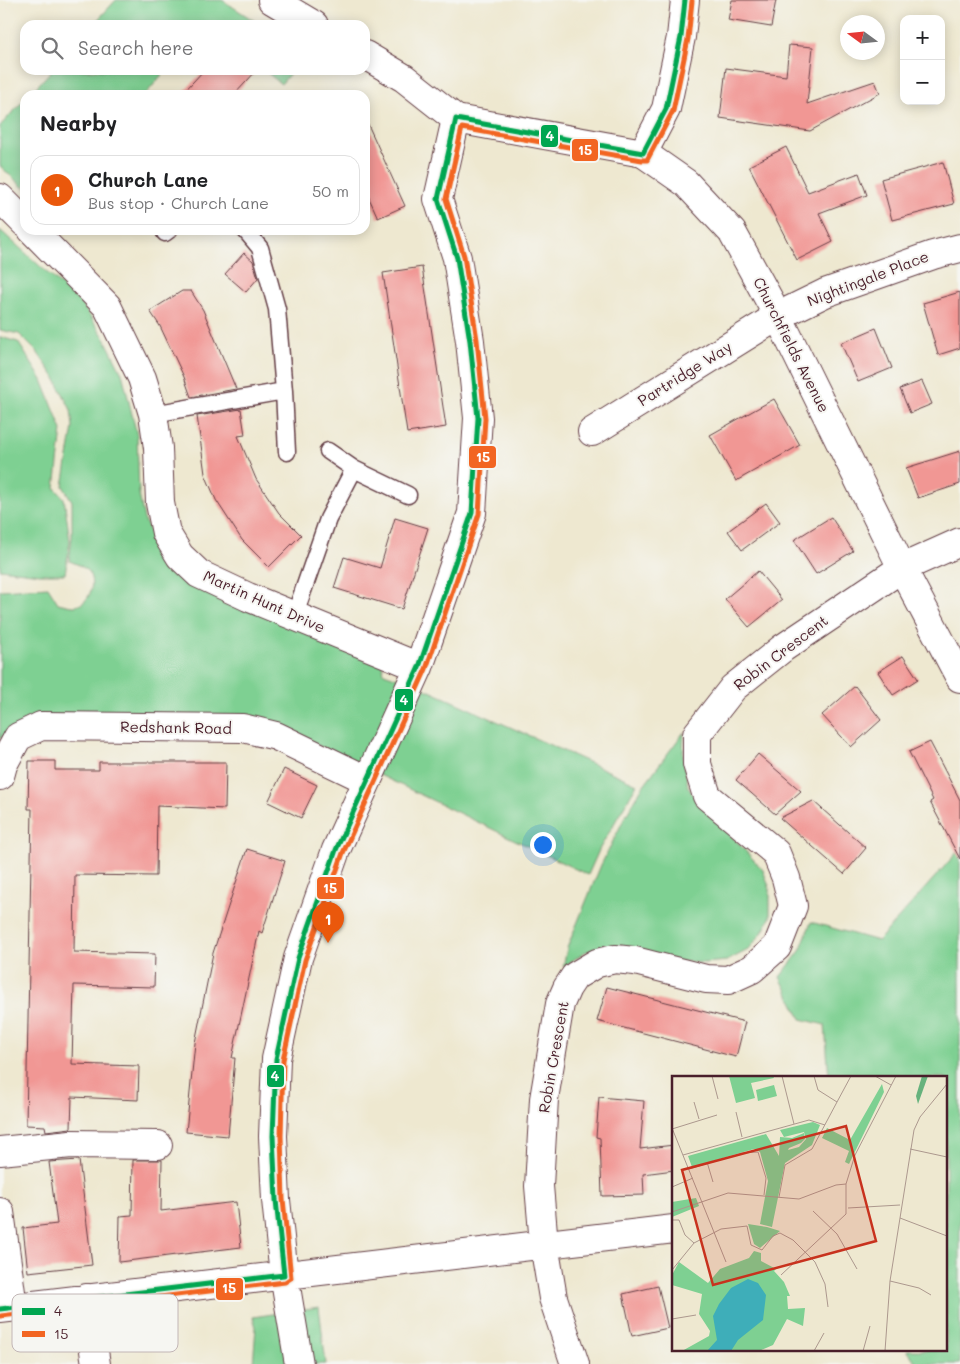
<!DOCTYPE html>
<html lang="en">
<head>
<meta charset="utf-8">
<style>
  body { margin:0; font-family:Mali,sans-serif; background:#f2f2f2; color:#202124 }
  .controls { position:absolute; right:15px; top:15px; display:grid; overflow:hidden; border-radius:10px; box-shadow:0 2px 12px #0003 }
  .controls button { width:45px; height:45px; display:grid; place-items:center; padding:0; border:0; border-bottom:1px solid #e0e0e0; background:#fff; color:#202124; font:25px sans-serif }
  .compass { position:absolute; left:840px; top:15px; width:45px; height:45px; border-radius:50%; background:#fff; box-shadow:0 2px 12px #0003; rotate:285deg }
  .you { position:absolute; left:542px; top:844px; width:18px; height:18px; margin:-12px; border:4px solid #fff; border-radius:50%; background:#1a73e8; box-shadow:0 0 0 8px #1a73e833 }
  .badge { display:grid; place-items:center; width:32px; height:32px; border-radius:50%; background:#ea580c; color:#fff; font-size:16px; font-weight:700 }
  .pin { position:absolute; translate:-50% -41px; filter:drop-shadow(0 1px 2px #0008) }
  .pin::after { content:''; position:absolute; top:26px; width:18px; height:15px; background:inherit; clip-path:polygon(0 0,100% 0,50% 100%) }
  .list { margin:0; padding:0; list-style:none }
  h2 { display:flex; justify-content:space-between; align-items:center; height:65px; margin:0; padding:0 20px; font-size:21px }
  h2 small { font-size:16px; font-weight:400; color:#757577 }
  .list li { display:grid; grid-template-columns:32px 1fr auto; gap:15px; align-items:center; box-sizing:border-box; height:70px; margin:0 10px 10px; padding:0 10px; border:1px solid #e0e0e0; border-radius:15px }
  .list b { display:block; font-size:19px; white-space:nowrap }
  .list p { margin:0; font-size:16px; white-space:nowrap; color:#757577 }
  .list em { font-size:16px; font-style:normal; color:#757577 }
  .icon { flex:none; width:28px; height:28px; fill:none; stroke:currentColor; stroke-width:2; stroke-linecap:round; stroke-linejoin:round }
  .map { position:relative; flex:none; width:960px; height:1364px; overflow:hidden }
  .search { position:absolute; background:#fff; box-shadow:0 2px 12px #0003; left:20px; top:20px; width:350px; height:55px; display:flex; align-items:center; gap:12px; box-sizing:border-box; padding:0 18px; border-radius:15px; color:#757577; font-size:19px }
  .panel { position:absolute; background:#fff; box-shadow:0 2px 12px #0003; left:20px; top:90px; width:350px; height:145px; border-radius:15px }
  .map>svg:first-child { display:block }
  .green { fill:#7ed092; stroke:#64785e }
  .building { fill:#f19794 }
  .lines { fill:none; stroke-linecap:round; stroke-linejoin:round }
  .service-casing { stroke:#633d44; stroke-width:19 }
  .minor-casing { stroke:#633d44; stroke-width:30 }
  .tertiary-casing { stroke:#633d44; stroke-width:30 }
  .service { stroke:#fff; stroke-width:16 }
  .minor { stroke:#fff; stroke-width:28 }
  .tertiary { stroke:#fff; stroke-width:28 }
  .bus-1-casing { stroke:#f6f6f2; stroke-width:9 }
  .bus-2-casing { stroke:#f6f6f2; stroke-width:9 }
  .bus-1 { stroke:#00a651; stroke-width:5 }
  .bus-2 { stroke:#f26522; stroke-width:5 }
  .labels { text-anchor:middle; stroke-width:4; stroke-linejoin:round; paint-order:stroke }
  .street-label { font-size:15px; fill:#4a1f2b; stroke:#f6f6f2 }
  .inset-road { fill:none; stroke:#ac988e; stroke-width:1 }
  .view { fill:#c8321e; fill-opacity:0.15; stroke:#c8321e; stroke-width:2.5 }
  .inset-edge { fill:none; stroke:#4a1f2b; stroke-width:2.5 }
  .key { fill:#f6f6f2; stroke:#c2b6b6; stroke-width:1 }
  .key-label { font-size:14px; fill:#4a1f2b }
  .line-badge { stroke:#f6f6f2; stroke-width:2 }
  .badge-label { font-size:14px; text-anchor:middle; font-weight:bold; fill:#fff }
</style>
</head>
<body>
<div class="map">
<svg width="960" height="1364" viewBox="0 0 960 1364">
  <rect width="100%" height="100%" fill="#f6f6f2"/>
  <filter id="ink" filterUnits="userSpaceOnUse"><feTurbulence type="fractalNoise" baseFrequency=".02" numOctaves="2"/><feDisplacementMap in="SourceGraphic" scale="10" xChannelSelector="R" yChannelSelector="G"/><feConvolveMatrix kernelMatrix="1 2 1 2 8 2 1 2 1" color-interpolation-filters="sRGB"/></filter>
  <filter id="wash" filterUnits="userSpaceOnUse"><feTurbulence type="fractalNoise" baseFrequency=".0096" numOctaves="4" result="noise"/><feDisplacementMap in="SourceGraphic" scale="20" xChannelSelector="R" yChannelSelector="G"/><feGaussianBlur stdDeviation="1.12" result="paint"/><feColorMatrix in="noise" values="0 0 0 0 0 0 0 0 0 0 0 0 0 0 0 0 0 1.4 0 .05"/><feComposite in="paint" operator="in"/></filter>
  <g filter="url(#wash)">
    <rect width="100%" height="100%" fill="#eee8d0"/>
    <!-- green -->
    <path class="green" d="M116 0H222L261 25H210L207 23 205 25H93Z
      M52 70H166L145 95H29Z
      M264 70H293L281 84Z
      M25 99V189L0 166V126Z
      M0 230 81 303 104 337 122 373 137 435 139 494 144 519 160 552 178 574 209 590 380 652 384 673 412 683 637 784 600 848 588 875 269 722 10 731 0 739V590L48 587 58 603C63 604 69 606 74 606 89 605 96 585 89 573 85 567 75 563 69 561L72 537V501L63 486 73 427 71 410 54 376 37 352 19 334 0 330Z
      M0 337 18 342 42 380 62 430 55 488 64 498 70 541 65 574H40L0 569Z
      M684 732 683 756 688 787 697 801 718 821 763 870 770 889V918L762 933 748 950 727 961 704 963 677 961 629 948 608 946 585 952 563 967 567 948 601 865 623 821 643 786Z
      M960 849V1364H917L907 1350H946V1078H829L825 1025 801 1019 780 977 800 951 811 922 878 941Z
      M319 1307 326 1364H253L256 1327 253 1317Z"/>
    <g id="blocks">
      <!-- building -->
      <path class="building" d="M732 0H776L771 27 728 20Z
        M789 45 813 47 807 104 875 81 880 93 810 131 720 118 726 68 786 76Z
        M204 70H257L234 95H181Z
        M365 118 405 206 378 218 365 189Z
        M786 147 808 192 859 173 867 195 819 213 833 242 797 260 749 166Z
        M943 162 954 204 892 220 881 179Z
        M244 253 253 261 258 278 246 292 225 274Z
        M422 267 446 427 407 433 383 273Z
        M182 291H191L203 310 236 389 191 397 184 377 160 326 150 311Z
        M960 292V348L938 355 923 303Z
        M876 328 892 368 858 382 841 343Z
        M922 381 932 404 910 413 900 389Z
        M774 399 800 445 736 481 710 435Z
        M241 409 245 435 238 436 256 479 279 513 301 535 269 567 242 540 216 500 205 474 197 416Z
        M960 451V484L918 498 906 468Z
        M766 503 780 522 742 550 728 531Z
        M831 517 853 551 816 574 794 540Z
        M395 518 428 528 402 609 334 588 344 557 380 568Z
        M758 571 782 600 749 627 725 599Z
        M903 656 918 679 893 695 878 672Z
        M855 686 881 720 851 747 822 715Z
        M930 742 960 800V859L930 802 933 800 909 752Z
        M758 754 801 791 775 814 736 780Z
        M29 761H55V770H99V762H226L225 809 157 806 156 876 75 875 74 952 155 954 154 987 74 985 72 1064 139 1066 138 1100 72 1097 71 1128 46 1131 45 1126 26 1125 32 809H28Z
        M284 769 317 785 301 818 268 802Z
        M813 801 866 848 844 874 780 818Z
        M247 849 285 861 262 933 259 931 232 1058H235L228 1136 186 1132 195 1043 213 953Z
        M607 987 745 1022 736 1057 597 1021Z
        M599 1097 644 1101 640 1149 674 1145V1170L643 1174 644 1195 602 1196 600 1138 596 1137Z
        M79 1160 92 1265 28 1272 23 1228 57 1224 49 1162Z
        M133 1160H162L161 1211 236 1202 241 1247 119 1262 120 1216 132 1215Z
        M658 1286 668 1328 632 1336 623 1294Z"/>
    </g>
  </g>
  <g filter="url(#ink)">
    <use href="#blocks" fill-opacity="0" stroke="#633d44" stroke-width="1"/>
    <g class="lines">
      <!-- service casing -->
      <g class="service-casing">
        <path id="service" d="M245 230 260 248 277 309 284 391
          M165 233 169 230
          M153 414 284 391 287 452
          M328 451 354 469
          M294 617 328 519 354 469 408 495"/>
      </g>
      <!-- minor casing -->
      <g class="minor-casing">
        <path id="minor" d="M643 153 686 183 732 232 778 316 902 568 960 678
          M0 198 25 223
          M32 230 107 306 142 378 153 414 158 448 160 503 166 533 180 556 199 574 248 597 419 667
          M592 432 778 316 825 293 933 255 960 248
          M0 776 3 765 18 737 41 726 243 728 276 736 367 780
          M0 1151 71 1144 158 1145
          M0 1212 13 1307
          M86 1298 96 1364
          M0 1309 674 1229
          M299 1364 284 1275 276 1200 273 1136 276 1059 298 958 336 850 419 667 472 513 478 418 470 341 457 258 438 199 456 119
          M575 1364 553 1298 544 1244 539 1186 544 1099 560 1004 567 988 575 976 597 963 615 959 635 961 706 979 728 980 752 969 777 947 793 906 786 878 776 853 707 796 697 764V734L733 688 783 648 902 568 960 542"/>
      </g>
      <!-- tertiary casing -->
      <g class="tertiary-casing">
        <path id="tertiary" d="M272 0 314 25
          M365 55 404 78 456 119 643 153 666 109 681 37 685 0"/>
      </g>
      <!-- service -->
      <use href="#service" class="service"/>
      <!-- minor -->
      <use href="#minor" class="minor"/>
      <!-- tertiary -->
      <use href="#tertiary" class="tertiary"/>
      <!-- bus-1 casing -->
      <g class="bus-1-casing">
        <path id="bus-1" d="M456 119 643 153
          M643 153 666 109 681 37 685 0
          M284 1275 276 1200 273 1136 276 1059 298 958 336 850 419 667 472 513 478 418 470 341 457 258 438 199 456 119
          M0 1309 284 1275"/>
      </g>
      <!-- bus-2 casing -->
      <g class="bus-2-casing">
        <path id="bus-2" d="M1 1316 285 1282 291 1278 283 1199 281 1136 283 1060 305 960 343 853 426 669 479 514 485 418 477 340 464 256 446 199 462 128 642 160H647L673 111 688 39 692 1"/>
      </g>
      <!-- bus-1 -->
      <use href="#bus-1" class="bus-1"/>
      <!-- bus-2 -->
      <use href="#bus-2" class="bus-2"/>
    </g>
  </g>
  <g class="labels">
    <!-- street labels -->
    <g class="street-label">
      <text transform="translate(868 279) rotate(-21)" y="5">Nightingale Place</text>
      <text transform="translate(791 345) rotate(63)" y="5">Churchfields Avenue</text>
      <text transform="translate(685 374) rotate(-32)" y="5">Partridge Way</text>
      <text transform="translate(264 602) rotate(24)" y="5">Martin Hunt Drive</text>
      <text transform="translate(781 653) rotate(-37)" y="5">Robin Crescent</text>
      <text transform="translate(176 728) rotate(1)" y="5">Redshank Road</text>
      <text transform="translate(554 1057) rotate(-80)" y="5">Robin Crescent</text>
    </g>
  </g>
  <!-- overview -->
  <g transform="translate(672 1076)">
    <rect width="275" height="275" fill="#eee8d0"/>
    <path d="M57 0H101L102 2 79 7 83 22 64 27ZM210 8 212 16 177 88 173 86 177 75 150 62 155 52 178 64ZM102 9 105 20 86 25 84 14ZM141 46 148 49 140 69 113 87 100 151 88 148 96 105 88 76 82 73 20 91 16 80 94 58 107 80 108 61 120 62 132 57 133 63 129 67 117 72 116 74 127 71 134 63 132 56 112 61 108 54ZM24 122 27 130 0 141V126ZM76 148 95 151 108 155 88 172 82 168ZM82 175 89 177V185L104 193 102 195 112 206 118 220H115L116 233 133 232 131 250 115 243 101 269 87 275H10L37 260 38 255 27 238 30 218 0 209V199L7 186 36 207 48 193 77 182Z" fill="#7ed092"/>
    <path d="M250 0H256L246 28 244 20Z" fill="#66b27c"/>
    <path d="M76 203 86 207 94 219 91 244 66 264 59 275H35L45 264 41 240 47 228 59 212Z" fill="#3eaeb9"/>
    <path class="inset-road" d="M40 0 46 23M110 0 122 48M142 0 146 14 165 26 179 0M203 0 219 9M22 26 27 43M64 36 70 61M0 52 54 186M0 53 45 39M238 73 275 81M11 79 137 44 153 49M35 86 41 106M17 93 70 77 86 76 94 102 92 119M0 111 21 102M107 121 113 89 140 73 165 26M176 132 228 129M141 135 165 158 185 193M0 136 56 117 127 123 164 109 174 108M228 142 275 160M0 144H7L13 159 22 167M0 194 22 167 49 153 75 150 79 169 90 174 101 160 108 157 121 164 143 186 153 208 156 231M109 199 174 138V108L183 79 224 0M218 205 247 212 259 219M0 243 24 239M142 275 152 257M191 275 198 250M213 275 218 205 242 54 248 41 275 8"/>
    <path class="view" d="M174 50 204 165 41 209 10 94Z"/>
    <rect width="275" height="275" class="inset-edge"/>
  </g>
  <!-- legend -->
  <rect x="12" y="1294" width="166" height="58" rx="8" class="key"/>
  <rect x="22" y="1308" width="23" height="7" fill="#00a651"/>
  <rect x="22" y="1331" width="23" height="6" fill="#f26522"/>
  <g class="key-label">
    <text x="54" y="1316">4</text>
    <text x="54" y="1339">15</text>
  </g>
  <g class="line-badge">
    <rect x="540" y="124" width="19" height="24" rx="5" fill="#00a651"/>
    <rect x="571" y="138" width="28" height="24" rx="5" fill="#f26522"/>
    <rect x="468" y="445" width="29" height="24" rx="5" fill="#f26522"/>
    <rect x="394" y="688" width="20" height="24" rx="5" fill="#00a651"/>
    <rect x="316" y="876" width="29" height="24" rx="5" fill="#f26522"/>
    <rect x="266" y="1064" width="19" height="24" rx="5" fill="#00a651"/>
    <rect x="215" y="1277" width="29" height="24" rx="5" fill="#f26522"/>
  </g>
  <g class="badge-label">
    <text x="550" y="141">4</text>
    <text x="585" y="155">15</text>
    <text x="483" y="462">15</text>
    <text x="404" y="705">4</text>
    <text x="330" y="893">15</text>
    <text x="275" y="1081">4</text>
    <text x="229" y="1293">15</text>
  </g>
</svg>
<div class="controls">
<button>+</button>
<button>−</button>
</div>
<svg class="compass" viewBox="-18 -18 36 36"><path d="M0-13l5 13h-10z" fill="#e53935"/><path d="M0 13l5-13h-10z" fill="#757577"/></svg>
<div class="you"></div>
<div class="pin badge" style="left:328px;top:943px">1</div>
<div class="search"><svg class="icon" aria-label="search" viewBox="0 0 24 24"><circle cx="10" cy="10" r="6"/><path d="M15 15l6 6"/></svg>Search here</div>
<section class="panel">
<h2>Nearby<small></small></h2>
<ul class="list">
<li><span class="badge">1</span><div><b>Church Lane</b><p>Bus stop · Church Lane</p></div><em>50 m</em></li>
</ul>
</section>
</div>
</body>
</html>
